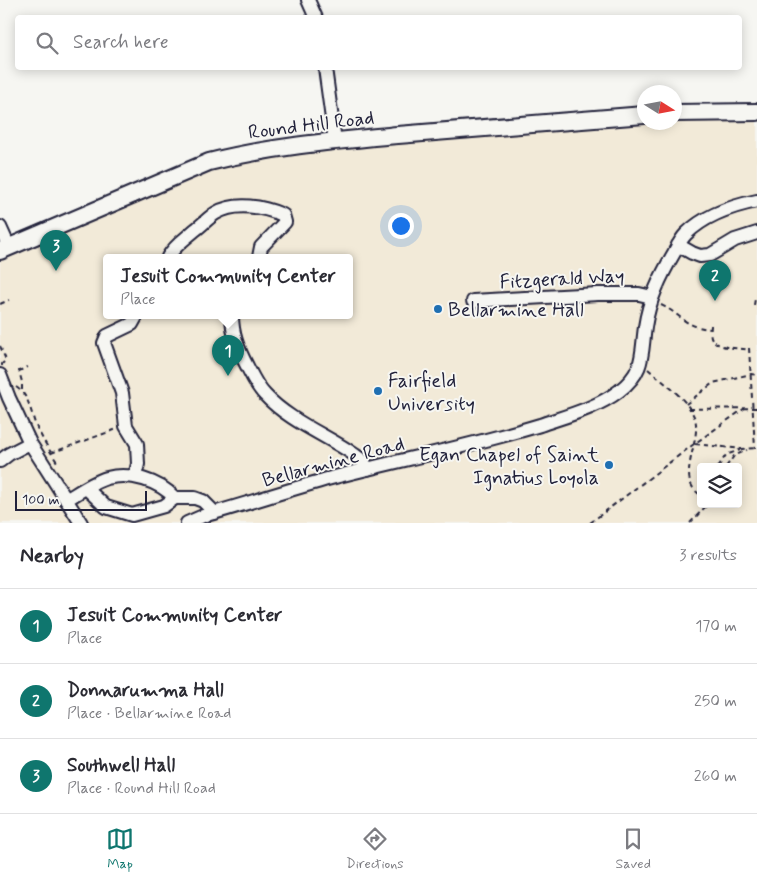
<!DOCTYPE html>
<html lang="en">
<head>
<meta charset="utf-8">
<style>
  body { margin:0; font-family:Mynerve,sans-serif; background:#f2f2f3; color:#2b2b33 }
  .controls { position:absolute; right:15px; bottom:15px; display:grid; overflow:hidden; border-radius:5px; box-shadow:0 2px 12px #0003 }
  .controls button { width:45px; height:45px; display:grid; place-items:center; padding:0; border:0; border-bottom:1px solid #e1e1e2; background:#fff; color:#2b2b33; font:25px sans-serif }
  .compass { position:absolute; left:637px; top:85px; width:45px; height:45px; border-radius:50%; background:#fff; box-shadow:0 2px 12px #0003; rotate:101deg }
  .scale { position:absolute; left:15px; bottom:12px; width:132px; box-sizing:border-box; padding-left:5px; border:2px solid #22223b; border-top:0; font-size:14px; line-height:18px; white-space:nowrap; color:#22223b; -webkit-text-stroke:4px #f6f6f2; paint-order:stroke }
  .you { position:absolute; left:400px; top:225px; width:18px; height:18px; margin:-12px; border:4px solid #fff; border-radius:50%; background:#1a73e8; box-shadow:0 0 0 8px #1a73e833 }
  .badge { display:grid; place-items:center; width:32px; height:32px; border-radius:50%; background:#0f766e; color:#fff; font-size:16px; font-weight:700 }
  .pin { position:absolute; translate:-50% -41px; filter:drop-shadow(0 1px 2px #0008) }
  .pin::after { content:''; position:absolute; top:26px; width:18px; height:15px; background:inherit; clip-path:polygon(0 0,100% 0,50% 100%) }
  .popup { position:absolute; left:103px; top:254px; width:250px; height:65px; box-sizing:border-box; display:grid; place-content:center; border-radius:5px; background:#fff; filter:drop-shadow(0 1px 4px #0005); font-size:16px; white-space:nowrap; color:#7c7c81 }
  .popup b { font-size:19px; color:#2b2b33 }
  .popup::after { content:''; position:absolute; left:50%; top:100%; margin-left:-10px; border:10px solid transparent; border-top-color:#fff }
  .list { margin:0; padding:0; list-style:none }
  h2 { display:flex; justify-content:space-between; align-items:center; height:65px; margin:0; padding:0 20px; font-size:21px }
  h2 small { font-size:16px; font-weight:400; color:#7c7c81 }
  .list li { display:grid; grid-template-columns:32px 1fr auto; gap:15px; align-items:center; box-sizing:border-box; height:75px; padding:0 20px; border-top:1px solid #e1e1e2 }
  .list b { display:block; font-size:19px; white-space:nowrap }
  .list p { margin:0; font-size:16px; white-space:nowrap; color:#7c7c81 }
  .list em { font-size:16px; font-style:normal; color:#7c7c81 }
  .icon { flex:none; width:28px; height:28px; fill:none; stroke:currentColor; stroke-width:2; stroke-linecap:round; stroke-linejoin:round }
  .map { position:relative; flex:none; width:757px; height:523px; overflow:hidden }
  .search { position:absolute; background:#fff; box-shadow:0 2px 12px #0003; left:15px; right:15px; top:15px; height:55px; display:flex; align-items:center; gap:12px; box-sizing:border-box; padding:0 18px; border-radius:5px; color:#7c7c81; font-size:19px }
  .sheet { height:290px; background:#fff }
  nav { display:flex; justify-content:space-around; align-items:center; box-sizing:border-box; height:70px; border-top:1px solid #e1e1e2; background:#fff; font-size:14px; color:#7c7c81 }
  nav a { display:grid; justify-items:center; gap:2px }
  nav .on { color:#0f766e }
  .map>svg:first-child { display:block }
  .built { fill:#f2ead8; fill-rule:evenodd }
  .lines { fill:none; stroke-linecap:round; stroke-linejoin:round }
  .minor-casing { stroke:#22223b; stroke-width:16 }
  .major-casing { stroke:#22223b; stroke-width:20 }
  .path { stroke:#22223b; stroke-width:2; stroke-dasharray:5 4; stroke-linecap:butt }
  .minor { stroke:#f6f6f2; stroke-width:12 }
  .major { stroke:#f6f6f2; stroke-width:16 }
  .poi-dot { fill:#1f6fb2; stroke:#f6f6f2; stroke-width:2 }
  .labels { text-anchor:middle; stroke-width:4; stroke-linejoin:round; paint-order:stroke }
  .street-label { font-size:20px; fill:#22223b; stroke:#f6f6f2 }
  .poi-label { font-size:20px; fill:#22223b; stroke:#f6f6f2; text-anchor:start }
</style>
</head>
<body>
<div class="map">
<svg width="757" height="523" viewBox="0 0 757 523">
  <rect width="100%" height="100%" fill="#f6f6f2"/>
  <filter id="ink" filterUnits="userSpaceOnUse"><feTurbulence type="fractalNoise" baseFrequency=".02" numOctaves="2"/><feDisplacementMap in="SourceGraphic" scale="10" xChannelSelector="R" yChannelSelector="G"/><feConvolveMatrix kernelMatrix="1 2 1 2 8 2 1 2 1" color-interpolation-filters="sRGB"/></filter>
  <g filter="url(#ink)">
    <!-- built -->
    <path class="built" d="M675 120H757V523H0V259L124 204 216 167 312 146 644 122H674ZM107 257H349V315H107ZM701 467H738V504H701Z"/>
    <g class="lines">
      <!-- minor casing -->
      <g class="minor-casing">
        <path id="minor" d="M308 0 316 18
          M325 68 335 141
          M0 227 9 247
          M678 245 692 253 700 256 710 255 735 240 757 233
          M168 257C175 245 185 239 195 230 202 225 209 217 216 213 236 201 264 207 283 215L285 222 261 247 259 257
          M473 301 598 294H639L652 297
          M232 315C232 334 238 349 247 366 252 376 257 387 265 395 289 421 326 435 355 455L363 461 368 469
          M0 375 9 398 30 443 81 523
          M0 461 9 454 30 443
          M135 476 138 464 137 444 126 426 122 393 104 343 107 336 132 324 137 315
          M86 488 106 507 132 515 164 506 175 498H195L203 501 215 513
          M66 500C79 492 93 482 107 478 131 472 159 481 175 498
          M187 523 203 516C246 504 288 490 331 478 400 460 471 446 540 425 566 416 597 408 619 391 645 371 641 355 645 327 649 300 660 277 674 253 677 247 681 239 686 234 704 216 732 206 757 201"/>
      </g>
      <!-- major casing -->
      <g class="major-casing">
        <path id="major" d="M674 113 757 112
          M0 251 209 162C273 146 333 141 398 135 480 128 562 121 644 115"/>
      </g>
      <!-- path -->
      <path class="path" d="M0 304 9 300
        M661 305C683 315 683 327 711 329
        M754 305 755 299H757
        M711 325C711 328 710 334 711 337 717 350 738 347 749 350
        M0 346 6 360 2 364V366
        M749 348 755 448
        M648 369C664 383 688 399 695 419 702 441 674 480 701 495
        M16 387C31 397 30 413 37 428 43 440 51 453 59 465
        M22 390V382L19 371 28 367
        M686 404 713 383 751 374 757 375
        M689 409 757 408
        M695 444 742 449 757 448
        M51 453 117 429
        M718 467 726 455 740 450
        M726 467 734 456 747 450
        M590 523 694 444 745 408
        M690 523 708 504"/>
      <!-- minor -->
      <use href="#minor" class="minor"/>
      <!-- major -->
      <use href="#major" class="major"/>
    </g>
  </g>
  <!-- markers -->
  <g class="poi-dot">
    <circle cx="438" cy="309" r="5"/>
    <circle cx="378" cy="391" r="5"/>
    <circle cx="609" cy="465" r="5"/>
  </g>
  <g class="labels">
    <!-- street labels -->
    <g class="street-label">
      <text transform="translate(311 124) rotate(-7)" y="7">Round Hill Road</text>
      <text transform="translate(562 278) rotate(-3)" y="7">Fitzgerald Way</text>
      <text transform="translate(333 461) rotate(-15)" y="7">Bellarmine Road</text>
    </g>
    <!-- poi labels -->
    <g class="poi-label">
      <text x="448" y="316">Bellarmine Hall</text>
      <text x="388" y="387">Fairfield<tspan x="388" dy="23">University</tspan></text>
      <text x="599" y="461" text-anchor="end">Egan Chapel of Saint<tspan x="599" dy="23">Ignatius Loyola</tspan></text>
    </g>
  </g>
</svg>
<div class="controls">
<button><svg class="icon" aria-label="layers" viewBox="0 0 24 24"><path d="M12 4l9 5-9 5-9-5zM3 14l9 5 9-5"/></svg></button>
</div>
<svg class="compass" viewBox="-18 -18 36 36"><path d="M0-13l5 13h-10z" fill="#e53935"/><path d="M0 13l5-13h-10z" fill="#7c7c81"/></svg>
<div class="scale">100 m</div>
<div class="you"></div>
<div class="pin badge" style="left:228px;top:376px">1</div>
<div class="popup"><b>Jesuit Community Center</b>Place</div>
<div class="pin badge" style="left:715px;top:301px">2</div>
<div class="pin badge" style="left:56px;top:271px">3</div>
<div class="search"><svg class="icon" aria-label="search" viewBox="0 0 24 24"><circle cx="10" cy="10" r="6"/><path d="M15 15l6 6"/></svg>Search here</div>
</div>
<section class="sheet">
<h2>Nearby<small>3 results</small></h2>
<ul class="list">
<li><span class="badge">1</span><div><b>Jesuit Community Center</b><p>Place</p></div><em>170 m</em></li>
<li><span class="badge">2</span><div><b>Donnarumma Hall</b><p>Place · Bellarmine Road</p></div><em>250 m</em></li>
<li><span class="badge">3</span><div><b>Southwell Hall</b><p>Place · Round Hill Road</p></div><em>260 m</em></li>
</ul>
</section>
<nav>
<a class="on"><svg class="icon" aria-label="map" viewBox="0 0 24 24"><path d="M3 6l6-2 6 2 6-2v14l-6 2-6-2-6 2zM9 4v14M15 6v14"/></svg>Map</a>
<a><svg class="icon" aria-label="directions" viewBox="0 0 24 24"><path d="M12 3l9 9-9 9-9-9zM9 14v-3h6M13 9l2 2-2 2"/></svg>Directions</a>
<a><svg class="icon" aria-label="saved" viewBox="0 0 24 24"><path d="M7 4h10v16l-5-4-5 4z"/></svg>Saved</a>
</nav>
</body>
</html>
